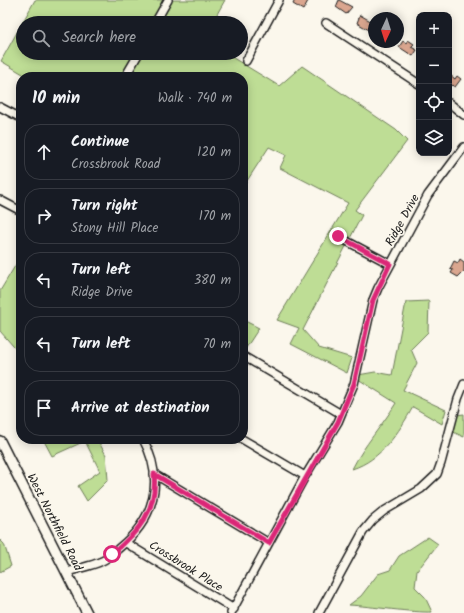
<!DOCTYPE html>
<html lang="en">
<head>
<meta charset="utf-8">
<style>
  body { margin:0; font-family:Kalam,sans-serif; background:#20242c; color:#f1f3f6 }
  .controls { position:absolute; right:12px; top:12px; display:grid; overflow:hidden; border-radius:8px; box-shadow:0 2px 10px #0003 }
  .controls button { width:36px; height:36px; display:grid; place-items:center; padding:0; border:0; border-bottom:1px solid #363941; background:#171b24; color:#f1f3f6; font:20px sans-serif }
  .compass { position:absolute; left:368px; top:12px; width:36px; height:36px; border-radius:50%; background:#171b24; box-shadow:0 2px 10px #0003; rotate:184deg }
  .stop { position:absolute; width:12px; height:12px; margin:-9px; border:3px solid #db2777; border-radius:50%; background:#fff }
  .stop.end { background:#db2777; border-color:#fff; box-shadow:0 1px 4px #0008 }
  .list { margin:0; padding:0; list-style:none }
  h2 { display:flex; justify-content:space-between; align-items:center; height:52px; margin:0; padding:0 16px; font-size:17px }
  h2 small { font-size:13px; font-weight:400; color:#9ea1a6 }
  .list li { display:grid; grid-template-columns:26px 1fr auto; gap:12px; align-items:center; box-sizing:border-box; height:56px; margin:0 8px 8px; padding:0 8px; border:1px solid #363941; border-radius:16px }
  .list b { display:block; font-size:15px; white-space:nowrap }
  .list p { margin:0; font-size:13px; white-space:nowrap; color:#9ea1a6 }
  .list em { font-size:13px; font-style:normal; color:#9ea1a6 }
  .icon { flex:none; width:22px; height:22px; fill:none; stroke:currentColor; stroke-width:2; stroke-linecap:round; stroke-linejoin:round }
  .map { position:relative; flex:none; width:464px; height:613px; overflow:hidden }
  .search { position:absolute; background:#171b24; box-shadow:0 2px 10px #0003; left:16px; top:16px; width:232px; height:44px; display:flex; align-items:center; gap:10px; box-sizing:border-box; padding:0 14px; border-radius:22px; color:#9ea1a6; font-size:15px }
  .panel { position:absolute; background:#171b24; box-shadow:0 2px 10px #0003; left:16px; top:72px; width:232px; height:372px; border-radius:16px }
  .map>svg:first-child { display:block }
  .green { fill:#bedd95; stroke:#6d7c58 }
  .building { fill:#daa68f; stroke:#1c1c1c }
  .lines { fill:none; stroke-linecap:round; stroke-linejoin:round }
  .minor-casing { stroke:#1c1c1c; stroke-width:10 }
  .major-casing { stroke:#1c1c1c; stroke-width:12 }
  .minor { stroke:#fbf7ec; stroke-width:7 }
  .major { stroke:#fbf7ec; stroke-width:9 }
  .route { stroke:#db2777; stroke-width:5 }
  .labels { text-anchor:middle; stroke-width:3.5; stroke-linejoin:round; paint-order:stroke }
  .street-label { font-size:12px; fill:#1c1c1c; stroke:#fbf7ec }
</style>
</head>
<body>
<div class="map">
<svg width="464" height="613" viewBox="0 0 464 613">
  <rect width="100%" height="100%" fill="#fbf7ec"/>
  <filter id="ink" filterUnits="userSpaceOnUse"><feTurbulence type="fractalNoise" baseFrequency=".025" numOctaves="2"/><feDisplacementMap in="SourceGraphic" scale="8" xChannelSelector="R" yChannelSelector="G"/><feConvolveMatrix kernelMatrix="1 2 1 2 8 2 1 2 1" color-interpolation-filters="sRGB"/></filter>
  <g filter="url(#ink)">
    <!-- green -->
    <path class="green" d="M35 0H225L212 23H23V53H225L279 86 302 66 396 130 407 141 355 210 362 215 303 330 319 348 352 358 347 373 291 344 299 328 277 320 348 203 280 168 286 155 269 147 243 187V77H28L1 61Z
      M21 256V323L19 328 21 331V352L20 354 0 331V291Z
      M429 301 428 332 411 349 417 363 403 390 446 410 442 424 413 407C399 432 381 460 352 469 364 445 382 426 396 403L358 379V375L375 372 392 375 406 302Z
      M243 320 259 328 244 351 243 350Z
      M464 414V437L451 431 456 415Z
      M43 439H97L106 455 108 480 87 501 78 486 100 471 85 441 52 456Z
      M428 537 438 544 417 571 415 587 425 597 432 612C414 613 369 606 349 605L361 596 378 574 390 570 399 556Z
      M0 540 4 544 11 566 0 572Z"/>
    <!-- building -->
    <path class="building" d="M295 0H306L308 1 303 10 293 4Z
      M339 0 352 7 346 14 336 7Z
      M360 15 374 23 369 30 357 23Z
      M408 40 414 44 411 47 417 50 413 56 399 47 403 41 406 43Z
      M450 75 455 79 457 76 461 79 455 87 450 84 449 85Z
      M460 259 464 262V271L458 277 451 273 453 270 450 269 454 261 458 263Z"/>
    <g class="lines">
      <!-- minor casing -->
      <g class="minor-casing">
        <path id="minor" d="M155 23 168 0
          M326 23 419 84
          M246 61 279 0
          M125 77 139 53
          M449 103 464 115
          M0 107 21 118
          M0 200 21 211
          M337 236 390 264
          M243 356 341 414
          M242 439 305 476
          M154 474 269 543
          M126 543 234 609
          M67 572C79 568 92 566 102 561 109 558 114 552 119 548 155 519 165 480 143 439
          M231 613 304 478 338 422 348 398 354 384 373 300 378 288 428 195 464 147
          M319 613 363 532 373 520 384 511 421 489 437 474 441 463 458 399 464 384"/>
      </g>
      <!-- major casing -->
      <g class="major-casing">
        <path id="major" d="M0 441 87 613"/>
      </g>
      <!-- minor -->
      <use href="#minor" class="minor"/>
      <!-- major -->
      <use href="#major" class="major"/>
    </g>
  </g>
  <g class="lines" filter="url(#ink)">
    <!-- route -->
    <path class="route" d="M112 554C138 532 158 510 154 474L269 543 338 422 348 398 354 384 373 300 390 264 338 236"/>
  </g>
  <g class="labels">
    <!-- street labels -->
    <g class="street-label">
      <text transform="translate(402 220) rotate(-61)" y="4">Ridge Drive</text>
      <text transform="translate(55 522) rotate(63)" y="4">West Northfield Road</text>
      <text transform="translate(186 566) rotate(32)" y="4">Crossbrook Place</text>
    </g>
  </g>
</svg>
<div class="controls">
<button>+</button>
<button>−</button>
<button><svg class="icon" aria-label="locate" viewBox="0 0 24 24"><circle cx="12" cy="12" r="6"/><path d="M12 2v4M12 18v4M2 12h4M18 12h4"/></svg></button>
<button><svg class="icon" aria-label="layers" viewBox="0 0 24 24"><path d="M12 4l9 5-9 5-9-5zM3 14l9 5 9-5"/></svg></button>
</div>
<svg class="compass" viewBox="-18 -18 36 36"><path d="M0-13l5 13h-10z" fill="#e53935"/><path d="M0 13l5-13h-10z" fill="#9ea1a6"/></svg>
<div class="stop" style="left:112px;top:554px"></div>
<div class="stop end" style="left:338px;top:236px"></div>
<div class="search"><svg class="icon" aria-label="search" viewBox="0 0 24 24"><circle cx="10" cy="10" r="6"/><path d="M15 15l6 6"/></svg>Search here</div>
<section class="panel">
<h2>10 min<small>Walk · 740 m</small></h2>
<ul class="list">
<li><svg class="icon" aria-label="ahead" viewBox="0 0 24 24"><path d="M12 20V5M6 11l6-6 6 6"/></svg><div><b>Continue</b><p>Crossbrook Road</p></div><em>120 m</em></li>
<li><svg class="icon" aria-label="right" viewBox="0 0 24 24"><path d="M7 20v-9h11M14 6l5 5-5 5"/></svg><div><b>Turn right</b><p>Stony Hill Place</p></div><em>170 m</em></li>
<li><svg class="icon" aria-label="left" viewBox="0 0 24 24"><path d="M17 20v-9H6M10 6l-5 5 5 5"/></svg><div><b>Turn left</b><p>Ridge Drive</p></div><em>380 m</em></li>
<li><svg class="icon" aria-label="left" viewBox="0 0 24 24"><path d="M17 20v-9H6M10 6l-5 5 5 5"/></svg><div><b>Turn left</b></div><em>70 m</em></li>
<li><svg class="icon" aria-label="arrive" viewBox="0 0 24 24"><path d="M6 21V4h12l-3 4 3 4H6"/></svg><div><b>Arrive at destination</b></div></li>
</ul>
</section>
</div>
</body>
</html>
